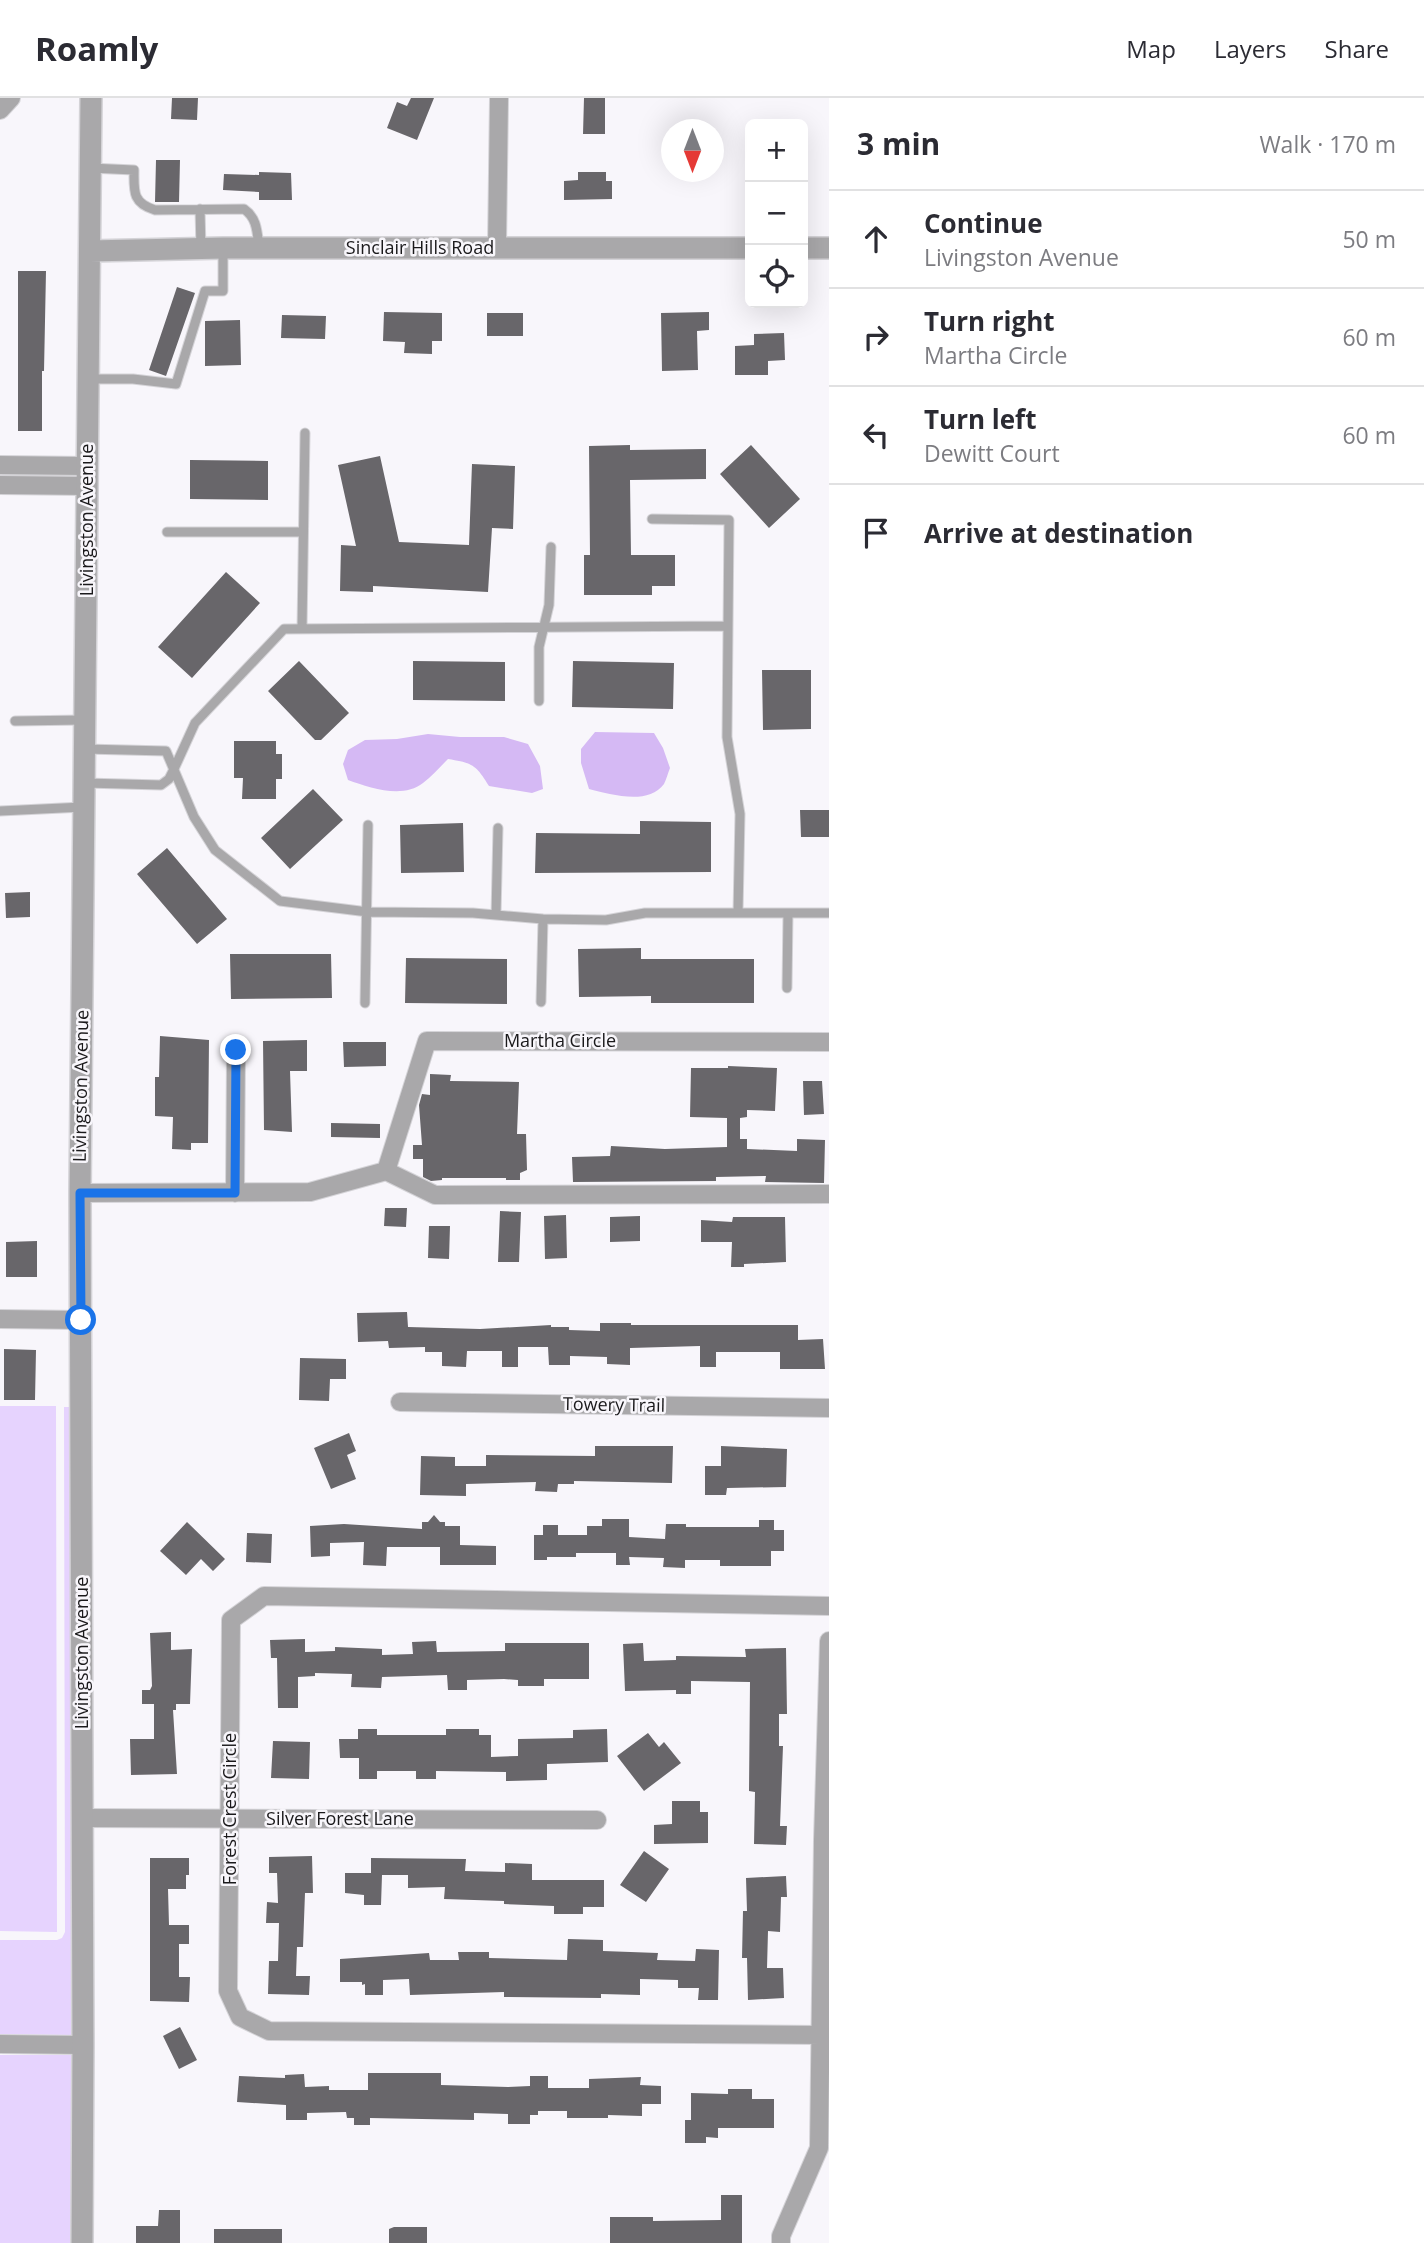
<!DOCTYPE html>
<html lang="en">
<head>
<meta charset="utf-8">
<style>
  body { margin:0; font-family:"Open Sans",sans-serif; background:#f2f2f3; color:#2b2b33 }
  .controls { position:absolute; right:21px; top:21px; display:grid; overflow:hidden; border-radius:10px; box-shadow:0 7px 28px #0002 }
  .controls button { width:63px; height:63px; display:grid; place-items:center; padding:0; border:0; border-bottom:2px solid #e1e1e2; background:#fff; color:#2b2b33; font:35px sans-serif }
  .compass { position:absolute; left:661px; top:21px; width:63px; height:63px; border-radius:50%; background:#fff; box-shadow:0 7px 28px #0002; rotate:180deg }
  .stop { position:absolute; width:21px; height:21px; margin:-16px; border:5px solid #1a73e8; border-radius:50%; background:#fff }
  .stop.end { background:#1a73e8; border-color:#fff; box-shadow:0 2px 7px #0008 }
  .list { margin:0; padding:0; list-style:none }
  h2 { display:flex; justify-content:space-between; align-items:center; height:91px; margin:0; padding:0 28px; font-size:30px }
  h2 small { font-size:23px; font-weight:400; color:#7c7c81 }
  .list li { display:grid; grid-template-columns:46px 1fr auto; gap:21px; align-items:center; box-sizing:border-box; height:98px; padding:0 28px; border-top:2px solid #e1e1e2 }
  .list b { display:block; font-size:26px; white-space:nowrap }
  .list p { margin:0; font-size:23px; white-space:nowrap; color:#7c7c81 }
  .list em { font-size:23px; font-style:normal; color:#7c7c81 }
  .icon { flex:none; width:38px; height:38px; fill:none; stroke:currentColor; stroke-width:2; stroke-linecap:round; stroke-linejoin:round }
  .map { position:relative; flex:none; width:829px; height:2145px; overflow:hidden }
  header { display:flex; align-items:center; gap:42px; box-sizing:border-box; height:98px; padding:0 35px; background:#fff; border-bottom:2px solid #e1e1e2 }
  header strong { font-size:33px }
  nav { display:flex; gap:38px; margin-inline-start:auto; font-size:24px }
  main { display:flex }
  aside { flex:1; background:#fff }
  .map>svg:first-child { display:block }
  .green { fill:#e6d3fe }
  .water { fill:#d5b9f4 }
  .building { fill:#68666a }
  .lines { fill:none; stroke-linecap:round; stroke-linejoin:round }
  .service-casing { stroke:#d4d3d7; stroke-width:11 }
  .minor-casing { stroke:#d4d3d7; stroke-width:20 }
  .tertiary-casing { stroke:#d4d3d7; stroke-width:24 }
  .service { stroke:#a9a8aa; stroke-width:9 }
  .minor { stroke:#a9a8aa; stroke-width:18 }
  .tertiary { stroke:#a9a8aa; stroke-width:21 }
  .route { stroke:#1a73e8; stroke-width:9 }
  .labels { text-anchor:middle; stroke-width:5; stroke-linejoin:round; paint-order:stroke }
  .street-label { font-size:18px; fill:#1a191b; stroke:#f8f6fb }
</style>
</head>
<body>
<header>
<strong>Roamly</strong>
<nav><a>Map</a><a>Layers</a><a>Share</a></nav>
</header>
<main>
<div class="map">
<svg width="829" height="2145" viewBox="0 0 829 2145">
  <rect width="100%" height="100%" fill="#f8f6fb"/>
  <!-- green -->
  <path class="green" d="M0 1308H56L57 1834 0 1833Z
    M64 1309H72L74 1937 0 1936V1842H57L62 1840 65 1834Z
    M0 1957H74L73 2145H0Z"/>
  <!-- water -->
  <path class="water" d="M595 634 654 635 663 650 670 670C668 675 666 682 664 686 648 708 610 696 589 691L581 665V651Z
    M428 636 460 639H504L528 646 540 668 543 691 532 695 489 688C476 667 473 665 448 661 440 669 432 678 423 685 403 701 370 690 348 682L343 666 348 652 365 642 397 641Z"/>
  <!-- building -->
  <path class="building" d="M172 0H198L197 22 171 21Z
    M411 0H434L417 42 387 30 397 4 407 8Z
    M584 0H605V36H583Z
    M156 62H180L179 104H155Z
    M259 74 291 75 292 102H259V94L223 92 224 76 259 77Z
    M578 74H606V83H612V101L564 102V83L578 82Z
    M18 173H46L44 273H42V333H18Z
    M177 189 195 195 166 278 149 272Z
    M384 214 442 215V243H432V256L404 255 405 244 383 243Z
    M709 214V232L697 233 698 272 662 273 661 215Z
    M487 215H523V238H487Z
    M282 217 326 218 325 241 281 240Z
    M240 222 241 267 205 268V223Z
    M784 235 785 262 768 263V277H735V248L754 247V236Z
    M630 347V352L706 351V381L630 382 631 457H675V488H652V497H584V457H590L589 348Z
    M751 347 800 401 769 430 720 376Z
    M380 358 399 444 469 447 472 366 515 368 513 431 492 430 488 494 373 488V494L340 493 341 447 356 448 338 367Z
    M190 362 268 363V402L190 401Z
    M226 474 260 505 192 580 158 549Z
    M299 563 349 615 321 642H315L268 593Z
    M413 563 505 564V603L413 602Z
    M573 563 674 565 673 611 572 609Z
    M762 572H811V631L763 632Z
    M234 643H276V656H282V681H276V701H242L243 680H234Z
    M313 691 343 722 290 771 261 740Z
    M800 712H829V739H801Z
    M640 723 711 724V774L535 775 536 735 640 736Z
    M463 725 464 774 401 775 400 727Z
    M167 750 227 821 197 846 137 776Z
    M30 794V819L6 820 5 795Z
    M641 850V861H754V905H651V898L579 899 578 851Z
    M230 856H331L332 900 231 901Z
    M406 860 507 861V906L405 905Z
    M160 938 209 942 208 1045H191V1052L172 1051 173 1019 155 1018V979H159Z
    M307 942V973H290L292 1034 264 1032 263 943Z
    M343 944H386V968L344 969Z
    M728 968 777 970 775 1013 747 1012V1019L740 1020V1041H747V1051L797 1053V1041L825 1042 824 1085 765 1084 766 1078 716 1079V1083L573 1084 572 1059 610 1058 611 1048 665 1051 727 1049V1020L690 1019 691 970H728Z
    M430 976 451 977 450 983 519 984 517 1036H526L527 1072 520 1075V1082H506V1080H442V1082L431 1083 423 1079V1061H413V1047H422L419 1007 422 996 430 997Z
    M803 983H822L824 1016 804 1017Z
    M331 1025 380 1026V1040L331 1039Z
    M385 1110H407L406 1129 384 1128Z
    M500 1113 521 1114 519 1164H498Z
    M566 1117 567 1160 545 1161 544 1118Z
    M640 1118V1143L610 1144V1119Z
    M733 1119H785L786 1164 744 1166V1169H731L732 1144H701V1122L732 1124Z
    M429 1128H450L449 1161 428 1160Z
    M37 1143V1179H6V1144Z
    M407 1214 408 1229 480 1231 551 1227V1229H569V1232L600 1233V1225H631V1227H798V1242L823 1241 825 1271H780V1254H716V1269H700V1248L630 1250V1267L607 1266V1259L570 1258V1267H549L548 1249H518V1269H502V1253H467L466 1269 442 1268V1254H425V1249L389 1250 388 1243 358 1244 357 1215Z
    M4 1251 36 1252 35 1302H4Z
    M300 1260 346 1261V1281H330L329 1303 299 1302Z
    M349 1335 356 1353 347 1357 356 1381 331 1391 314 1350Z
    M595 1348H673L672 1385 574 1383V1386H558L557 1394 535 1393 536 1384 466 1386V1398L420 1397 421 1358 455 1359V1368H486V1357L595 1358Z
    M721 1348 787 1351 786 1389 727 1390 726 1397H705V1368H721Z
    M434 1417 440 1424H445V1428H460V1447L496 1448V1467H440V1449H387L386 1468 363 1467 364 1444 330 1445V1458L311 1459 310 1428 344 1426 422 1431V1424H428Z
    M602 1421H629V1439L665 1441 666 1426H686V1429H759V1422H774V1432H784V1453H771V1468H720V1462H685V1470L663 1469 664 1460 629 1459 630 1467H616V1455H576V1459H547V1462H534V1437H543V1427H558V1437H587V1428H602Z
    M187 1424 225 1461 213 1473 201 1461 186 1477 160 1453Z
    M247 1435 272 1436 271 1465 246 1464Z
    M171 1534V1552L192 1551 190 1606H176V1612H173L177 1676 131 1677 130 1641H154V1606H142V1592H150L152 1588 150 1535Z
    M305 1541V1554L335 1553V1549L382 1551V1557L413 1556 412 1544 436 1543 437 1554 505 1553V1545H589V1581H544V1588H518V1582L504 1581 467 1582V1592H448L447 1577 382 1579 381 1590 351 1589 352 1576 315 1575V1578L298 1579V1610H278L277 1560H271L270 1542Z
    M643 1545 644 1563 676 1562V1558L746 1559 745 1551 786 1550 787 1616H779V1648H783L780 1728H787L786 1747 754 1746 755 1694 749 1693 750 1584 691 1583V1596H676V1592L625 1593 623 1546Z
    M358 1631H377V1637H446V1631H479V1637H491V1659L518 1658V1641L573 1640V1632L607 1631 608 1664 547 1666V1682L506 1683V1674L436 1673V1681H416V1673H377V1681H359V1660H340L339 1641H358Z
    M648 1635 659 1649 664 1644 681 1665 644 1693 617 1658Z
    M273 1643 310 1644 309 1681 271 1680Z
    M672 1703H700V1714H708V1745L654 1746V1727L672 1726Z
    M644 1753 669 1771 646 1804 620 1787Z
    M312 1758 313 1795H305L303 1849H297L296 1878H310L309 1897 268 1896 269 1863H278L279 1825H266L267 1804 278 1805 277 1775H269V1759Z
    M150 1760H189V1777H186V1791H168L169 1827H189V1846H179V1879H190L189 1904 150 1903Z
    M371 1760 466 1761 465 1773 505 1774V1765L532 1766V1782H604V1809H583V1816H554V1808L504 1806V1803L444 1801 445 1789 408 1790V1777H382L381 1807H364V1797L345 1795V1775H371Z
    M786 1778 787 1799H781L780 1834 768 1833 767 1870H783L784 1900 748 1902 747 1860H742L743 1813H747L746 1780Z
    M568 1841 603 1842V1853L658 1855 657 1862 695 1863 696 1851 719 1852 718 1902H698L699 1890H678V1882L640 1881V1897L601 1896V1900L504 1899V1894L410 1897 409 1881 383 1882V1897H365V1886L362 1887V1884H340V1861L429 1855 430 1862H459L458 1854H489V1860L567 1862Z
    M180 1929 197 1962 179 1971 163 1938Z
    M368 1975H441V1987L508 1989 530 1988V1978H548V1990H589V1981L641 1979 640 1987 661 1988V2006H642V2018L608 2017V2020H567V2013H538V2017H530V2026H508V2016L474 2015V2022L370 2020V2027H354V2020H347L346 2014 307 2015V2022H286V2007L237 2004 239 1978 285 1980V1977L304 1976 305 1989 329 1988V1992H368Z
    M728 1991H752V2001H774V2030H718V2040L706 2039V2045H685V2022H691V1995L728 1996Z
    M721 2097H742V2145H610V2119H653V2123L721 2122Z
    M159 2112H180V2145H136V2128H158Z
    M394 2129H427V2145H389V2131Z
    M214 2131H282V2145H214Z"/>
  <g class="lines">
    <!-- service casing -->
    <g class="service-casing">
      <path id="service" d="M90 70 134 72C134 93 132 105 155 112L244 111C257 120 257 133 259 149
        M200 111 201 151
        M89 281H133L176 286 205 193H223V150
        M652 421 729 422 727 639 740 716 738 815
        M167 434H303
        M302 531 305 335
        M539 603V549L549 507 551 449
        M15 623 83 622
        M85 651 166 653 194 719 215 752 280 803 368 814 473 815 543 821 606 822 645 815H829
        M85 685 161 687 169 681 174 671 195 625 284 531 728 528
        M0 713 83 709
        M496 817 498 730
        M787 890 788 815
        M541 904 543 821
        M365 905 368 727"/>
    </g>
    <!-- minor casing -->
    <g class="minor-casing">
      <path id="minor" d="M0 12 11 0
        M497 149 499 0
        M0 367 86 368
        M0 387 87 388
        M829 944 427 943 386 1073 435 1097 829 1096
        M80 1095 310 1094 386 1073
        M235 1095 236 952
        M0 1221 81 1222
        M400 1304 829 1310
        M83 1720 597 1722
        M821 1937 269 1933 240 1919 228 1893 231 1522 264 1498 829 1508
        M0 1946 83 1947
        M781 2145V2138L819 2050 823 1742 829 1543"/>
    </g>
    <!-- tertiary casing -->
    <g class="tertiary-casing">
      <path id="tertiary" d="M803 150H829
        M90 153 223 150H750
        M82 2145 83 1947 80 1095 91 0"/>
    </g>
    <!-- service -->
    <use href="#service" class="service"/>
    <!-- minor -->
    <use href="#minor" class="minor"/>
    <!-- tertiary -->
    <use href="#tertiary" class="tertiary"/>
  </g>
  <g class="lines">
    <!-- route -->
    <path class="route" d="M81 1222 80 1095H235L236 952"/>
  </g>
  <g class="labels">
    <!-- street labels -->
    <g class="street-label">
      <text x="420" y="156">Sinclair Hills Road</text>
      <text transform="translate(87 422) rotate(-90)" y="6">Livingston Avenue</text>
      <text x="560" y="949">Martha Circle</text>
      <text transform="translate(81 988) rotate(-89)" y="6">Livingston Avenue</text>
      <text transform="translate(614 1307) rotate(1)" y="6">Towery Trail</text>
      <text transform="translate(82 1555) rotate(-90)" y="6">Livingston Avenue</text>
      <text transform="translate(230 1711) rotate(-90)" y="6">Forest Crest Circle</text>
      <text x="340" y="1727">Silver Forest Lane</text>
    </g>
  </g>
</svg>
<div class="controls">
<button>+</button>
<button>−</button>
<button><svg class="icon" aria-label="locate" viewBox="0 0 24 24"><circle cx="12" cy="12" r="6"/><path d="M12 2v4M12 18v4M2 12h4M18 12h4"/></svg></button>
</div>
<svg class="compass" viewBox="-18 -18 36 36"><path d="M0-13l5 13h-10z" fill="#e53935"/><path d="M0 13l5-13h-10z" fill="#7c7c81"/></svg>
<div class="stop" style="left:81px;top:1222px"></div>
<div class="stop end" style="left:236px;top:952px"></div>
</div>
<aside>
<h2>3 min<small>Walk · 170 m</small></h2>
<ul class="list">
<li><svg class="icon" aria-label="ahead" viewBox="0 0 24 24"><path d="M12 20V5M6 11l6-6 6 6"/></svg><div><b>Continue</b><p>Livingston Avenue</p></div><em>50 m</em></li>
<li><svg class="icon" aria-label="right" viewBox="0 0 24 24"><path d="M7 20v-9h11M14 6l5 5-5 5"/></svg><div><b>Turn right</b><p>Martha Circle</p></div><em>60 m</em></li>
<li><svg class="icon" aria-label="left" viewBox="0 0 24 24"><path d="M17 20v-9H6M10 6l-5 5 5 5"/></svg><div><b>Turn left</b><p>Dewitt Court</p></div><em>60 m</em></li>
<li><svg class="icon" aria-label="arrive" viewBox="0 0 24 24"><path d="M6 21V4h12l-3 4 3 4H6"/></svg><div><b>Arrive at destination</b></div></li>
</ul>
</aside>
</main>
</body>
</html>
